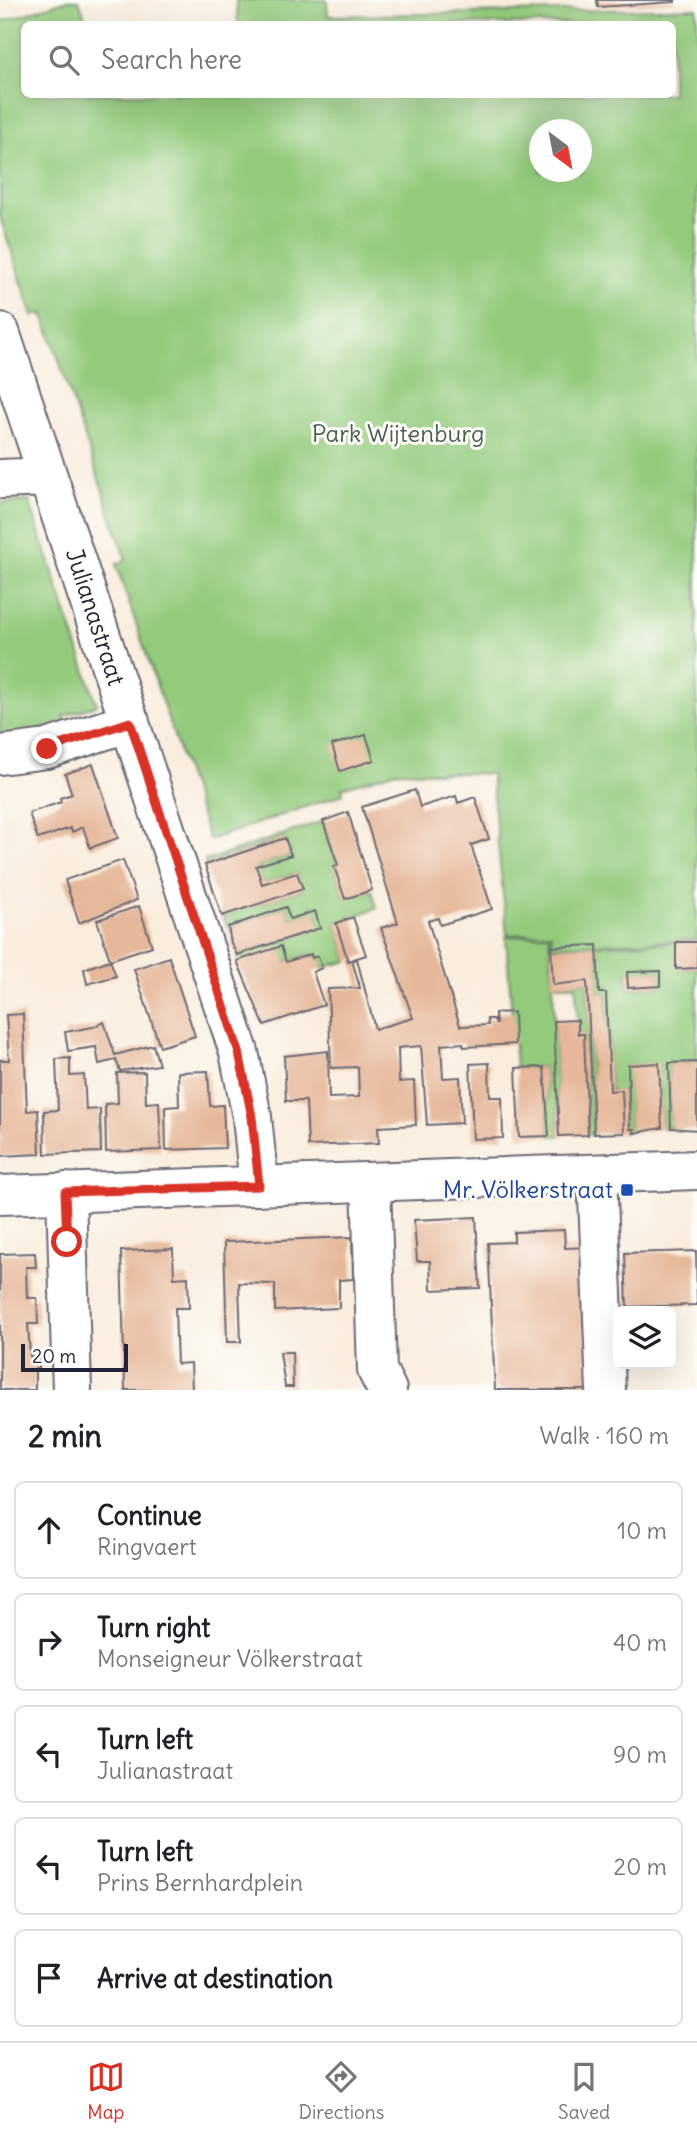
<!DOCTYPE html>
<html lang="en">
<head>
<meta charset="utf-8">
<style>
  body { margin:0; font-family:Delius,sans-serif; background:#f6f6f6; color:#202124 }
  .controls { position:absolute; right:21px; bottom:21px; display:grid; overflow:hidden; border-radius:10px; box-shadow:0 7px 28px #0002 }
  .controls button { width:63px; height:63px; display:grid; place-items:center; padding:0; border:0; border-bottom:2px solid #e0e0e0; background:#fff; color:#202124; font:35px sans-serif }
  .compass { position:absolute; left:529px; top:119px; width:63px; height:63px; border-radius:50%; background:#fff; box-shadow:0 7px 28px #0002; rotate:148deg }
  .scale { position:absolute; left:21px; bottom:18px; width:107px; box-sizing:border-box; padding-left:7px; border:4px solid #22223b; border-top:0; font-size:19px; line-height:24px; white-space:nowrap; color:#22223b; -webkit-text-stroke:5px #fdfcf7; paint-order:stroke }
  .stop { position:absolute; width:21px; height:21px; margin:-16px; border:5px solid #d93025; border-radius:50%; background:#fff }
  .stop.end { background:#d93025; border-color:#fff; box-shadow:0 2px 7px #0008 }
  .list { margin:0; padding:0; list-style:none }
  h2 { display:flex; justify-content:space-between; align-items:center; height:91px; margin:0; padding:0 28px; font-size:30px }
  h2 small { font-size:23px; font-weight:400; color:#757577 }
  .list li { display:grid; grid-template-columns:46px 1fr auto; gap:21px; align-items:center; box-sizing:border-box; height:98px; margin:0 14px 14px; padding:0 14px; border:2px solid #e0e0e0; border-radius:10px }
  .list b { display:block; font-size:26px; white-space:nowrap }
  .list p { margin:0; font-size:23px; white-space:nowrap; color:#757577 }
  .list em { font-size:23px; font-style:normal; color:#757577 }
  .icon { flex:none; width:38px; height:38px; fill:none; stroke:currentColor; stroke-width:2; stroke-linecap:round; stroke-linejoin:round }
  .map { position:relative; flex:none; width:697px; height:1390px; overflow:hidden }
  .search { position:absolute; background:#fff; box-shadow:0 7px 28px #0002; left:21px; right:21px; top:21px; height:77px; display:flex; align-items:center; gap:18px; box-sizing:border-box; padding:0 24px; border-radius:10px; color:#757577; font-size:26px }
  .sheet { height:651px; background:#fff }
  nav { display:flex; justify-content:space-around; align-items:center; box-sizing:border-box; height:98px; border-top:2px solid #e0e0e0; background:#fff; font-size:19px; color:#757577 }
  nav a { display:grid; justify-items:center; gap:4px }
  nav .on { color:#d93025 }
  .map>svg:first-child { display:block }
  .green { fill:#93ca7c; stroke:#5a765c; stroke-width:2; fill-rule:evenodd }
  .building { fill:#e6b799 }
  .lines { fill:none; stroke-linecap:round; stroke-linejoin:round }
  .minor-casing { stroke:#6d6974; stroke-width:42 }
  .minor { stroke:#fff; stroke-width:38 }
  .route { stroke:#d93025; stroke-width:9 }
  .transit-dot { fill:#1a4fb4; stroke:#fdfcf7; stroke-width:2.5 }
  .labels { text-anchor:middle; stroke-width:6; stroke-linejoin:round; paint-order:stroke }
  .park-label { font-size:24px; fill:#4a5d52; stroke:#fdfcf7 }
  .street-label { font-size:24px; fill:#22223b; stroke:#fdfcf7 }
  .transit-label { font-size:24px; fill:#164399; stroke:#fdfcf7; text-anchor:end }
</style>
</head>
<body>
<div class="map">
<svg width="697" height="1390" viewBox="0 0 697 1390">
  <rect width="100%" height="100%" fill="#fdfcf7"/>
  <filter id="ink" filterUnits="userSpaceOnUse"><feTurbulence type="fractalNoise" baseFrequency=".0143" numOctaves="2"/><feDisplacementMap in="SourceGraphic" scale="14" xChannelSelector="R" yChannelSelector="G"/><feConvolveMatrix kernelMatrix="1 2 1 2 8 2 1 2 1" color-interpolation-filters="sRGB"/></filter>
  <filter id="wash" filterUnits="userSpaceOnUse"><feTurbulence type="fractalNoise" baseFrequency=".00686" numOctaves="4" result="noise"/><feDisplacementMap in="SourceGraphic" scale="28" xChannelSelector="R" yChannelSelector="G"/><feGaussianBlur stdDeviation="1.57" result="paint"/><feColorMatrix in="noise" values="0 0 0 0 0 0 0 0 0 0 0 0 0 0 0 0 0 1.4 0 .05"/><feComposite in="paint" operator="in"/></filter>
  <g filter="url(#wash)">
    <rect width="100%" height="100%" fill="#f9eddd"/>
    <!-- green -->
    <path class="green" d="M68 0H79L87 24H24V94H672V24H238L236 0H327L328 16 697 8V940L552 946 551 933 507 935 491 774 397 771 342 788 343 794 209 840 116 564 126 560 43 313 33 316 0 217V22ZM540 130H582V172H540Z
      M29 501 97 705 64 716 67 726 0 741V503Z
      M323 821 338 865 334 867 345 898 372 890 377 908 336 923 348 961 322 968 318 956 312 958 310 954 286 962 239 960 237 955 319 928 315 912 290 919 286 907 228 927 222 916 302 889 297 873 262 884 256 866 291 855 285 838 205 865V861Z
      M549 934 553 984 587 981 594 1134 588 1135 584 1035 578 1034 576 985H553L559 1136H549L544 1067 516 1068 506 937Z
      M676 942 677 969 696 968 697 957V1062L669 1063 671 1128H662L659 1064 629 1065 630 1129 624 1133 622 1091H610L606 993H599L597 945ZM659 971 660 986 628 988 627 973Z"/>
    <g id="blocks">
      <!-- building -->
      <path class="building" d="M597 0H675V2L598 7Z
        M366 735 374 760 340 771 332 745Z
        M93 764 118 838 90 848 83 827 72 832 70 828 38 839 29 813 61 802 60 798 72 794 65 774Z
        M415 790 420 807 456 796 458 803 475 797 489 839 471 845 492 909 440 925 438 918 428 921 460 1026 488 1025 487 1019H494L496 1025 495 1013 514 1012 515 1044 464 1047 463 1043 441 1045 443 1078 460 1077 462 1123 427 1125 421 1046 398 1048 399 1082 414 1081 416 1125 378 1127 379 1143 308 1146 306 1101H286L284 1056 328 1051 329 1098 359 1097 358 1067 331 1068 328 989 360 988 352 960 357 959 375 1029 413 1018 381 928 398 923 362 807Z
        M348 812 372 890 345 899 334 866 338 865 323 821Z
        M285 838 291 855 256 866 262 884 297 873 303 889 222 916 205 865Z
        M123 860 137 900 79 923 65 880Z
        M139 906 152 946 110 960 97 920Z
        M286 907 290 919 315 911 320 928 237 955 231 943 228 927Z
        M353 917 366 955 348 961 336 923Z
        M676 942H697V968L676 969Z
        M597 945 599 993H606L610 1091 622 1090 624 1133 594 1134 587 981 553 985 551 947Z
        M281 946 286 962 311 954 312 958 318 956 322 968 313 972 324 1005 264 1025 237 961Z
        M169 957 195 1036 160 1047 134 969Z
        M110 960 116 976 87 984 84 969Z
        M660 971V986L628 988 627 972Z
        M23 1014 27 1111 38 1110 40 1154 0 1156V1060H9L6 1015Z
        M578 1020V1034H584L588 1135 559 1136 554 1021Z
        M104 1022 115 1055 153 1045 159 1065 120 1071 116 1060 99 1064 96 1047 68 1051 65 1032 93 1027Z
        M70 1058V1076L84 1075 86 1110 100 1109 101 1152 45 1154 44 1111 58 1110 56 1059Z
        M697 1062V1130L671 1128 669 1063Z
        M489 1063 490 1097H502L503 1138 473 1139 470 1064Z
        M659 1063 662 1128 634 1133V1129H630L628 1065Z
        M544 1067 549 1136 519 1137 516 1068Z
        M208 1071 210 1106 223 1105 225 1148 166 1150 165 1107 179 1106 178 1072Z
        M145 1072 146 1103 159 1102 161 1150 106 1152 105 1104 118 1103 117 1073Z
        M476 1217 480 1288 431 1290 430 1261H417L414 1220Z
        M564 1230 565 1248 589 1247 594 1390H495L488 1243 514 1242V1232Z
        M352 1237 353 1279 339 1280V1308L275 1311V1284L239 1283 241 1342H227L224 1242Z
        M173 1249 174 1278 188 1277 189 1308H175L177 1364 191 1363 192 1390H125L121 1251Z
        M696 1251 697 1305 627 1307 625 1253Z
        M35 1253 36 1267H26L27 1298H37L38 1324H28L30 1356H39V1369H35V1390H0V1254Z
        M280 1352H292L293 1387H285Z"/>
    </g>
  </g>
  <g filter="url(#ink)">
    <use href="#blocks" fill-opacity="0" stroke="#6d6974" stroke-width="2"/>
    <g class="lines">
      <!-- minor casing -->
      <g class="minor-casing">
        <path id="minor" d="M0 332 239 1052 252 1117 259 1186
          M0 479 48 477
          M0 755 47 749 130 722
          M597 1174 606 1390
          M371 1182 377 1370 387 1390
          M66 1192 72 1390
          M0 1195 697 1170"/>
      </g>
      <!-- minor -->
      <use href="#minor" class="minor"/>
    </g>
  </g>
  <g class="lines" filter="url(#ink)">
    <!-- route -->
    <path class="route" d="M47 749 130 722 239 1052 252 1117 259 1186 65 1192 67 1242"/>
  </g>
  <!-- markers -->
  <rect class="transit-dot" x="620" y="1183" width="14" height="14" rx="3.5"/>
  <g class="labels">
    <!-- park labels -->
    <g class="park-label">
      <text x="398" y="442">Park Wijtenburg</text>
    </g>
    <!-- street labels -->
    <g class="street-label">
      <text transform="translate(95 617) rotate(72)" y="8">Julianastraat</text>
    </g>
    <!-- transit labels -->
    <g class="transit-label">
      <text x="613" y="1198">Mr. Völkerstraat</text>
    </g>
  </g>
</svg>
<div class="controls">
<button><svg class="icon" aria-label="layers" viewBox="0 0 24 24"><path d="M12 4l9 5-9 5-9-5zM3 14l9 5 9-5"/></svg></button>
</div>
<svg class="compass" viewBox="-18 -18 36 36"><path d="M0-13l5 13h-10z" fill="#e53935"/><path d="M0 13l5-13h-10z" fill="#757577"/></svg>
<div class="scale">20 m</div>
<div class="stop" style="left:67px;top:1242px"></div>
<div class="stop end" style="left:47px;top:749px"></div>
<div class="search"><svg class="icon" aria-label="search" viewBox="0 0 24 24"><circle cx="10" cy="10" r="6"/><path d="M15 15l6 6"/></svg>Search here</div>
</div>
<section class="sheet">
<h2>2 min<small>Walk · 160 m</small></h2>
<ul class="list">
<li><svg class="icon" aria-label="ahead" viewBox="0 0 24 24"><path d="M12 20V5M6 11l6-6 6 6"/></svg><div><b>Continue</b><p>Ringvaert</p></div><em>10 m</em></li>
<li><svg class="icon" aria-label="right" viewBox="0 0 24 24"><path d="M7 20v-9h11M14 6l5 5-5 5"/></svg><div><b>Turn right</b><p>Monseigneur Völkerstraat</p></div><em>40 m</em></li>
<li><svg class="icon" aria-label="left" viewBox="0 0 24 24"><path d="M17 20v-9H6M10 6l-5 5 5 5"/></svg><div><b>Turn left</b><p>Julianastraat</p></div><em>90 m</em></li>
<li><svg class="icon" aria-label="left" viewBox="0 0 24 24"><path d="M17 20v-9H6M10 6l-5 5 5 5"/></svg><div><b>Turn left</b><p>Prins Bernhardplein</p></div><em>20 m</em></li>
<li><svg class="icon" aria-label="arrive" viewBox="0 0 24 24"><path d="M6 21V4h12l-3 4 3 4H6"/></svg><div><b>Arrive at destination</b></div></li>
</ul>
</section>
<nav>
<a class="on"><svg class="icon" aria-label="map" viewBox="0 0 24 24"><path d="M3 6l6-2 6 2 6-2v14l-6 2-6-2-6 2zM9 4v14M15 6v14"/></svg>Map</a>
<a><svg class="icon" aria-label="directions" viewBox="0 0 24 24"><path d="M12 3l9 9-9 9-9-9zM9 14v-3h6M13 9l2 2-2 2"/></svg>Directions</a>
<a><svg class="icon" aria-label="saved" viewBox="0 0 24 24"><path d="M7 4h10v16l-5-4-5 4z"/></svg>Saved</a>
</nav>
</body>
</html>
